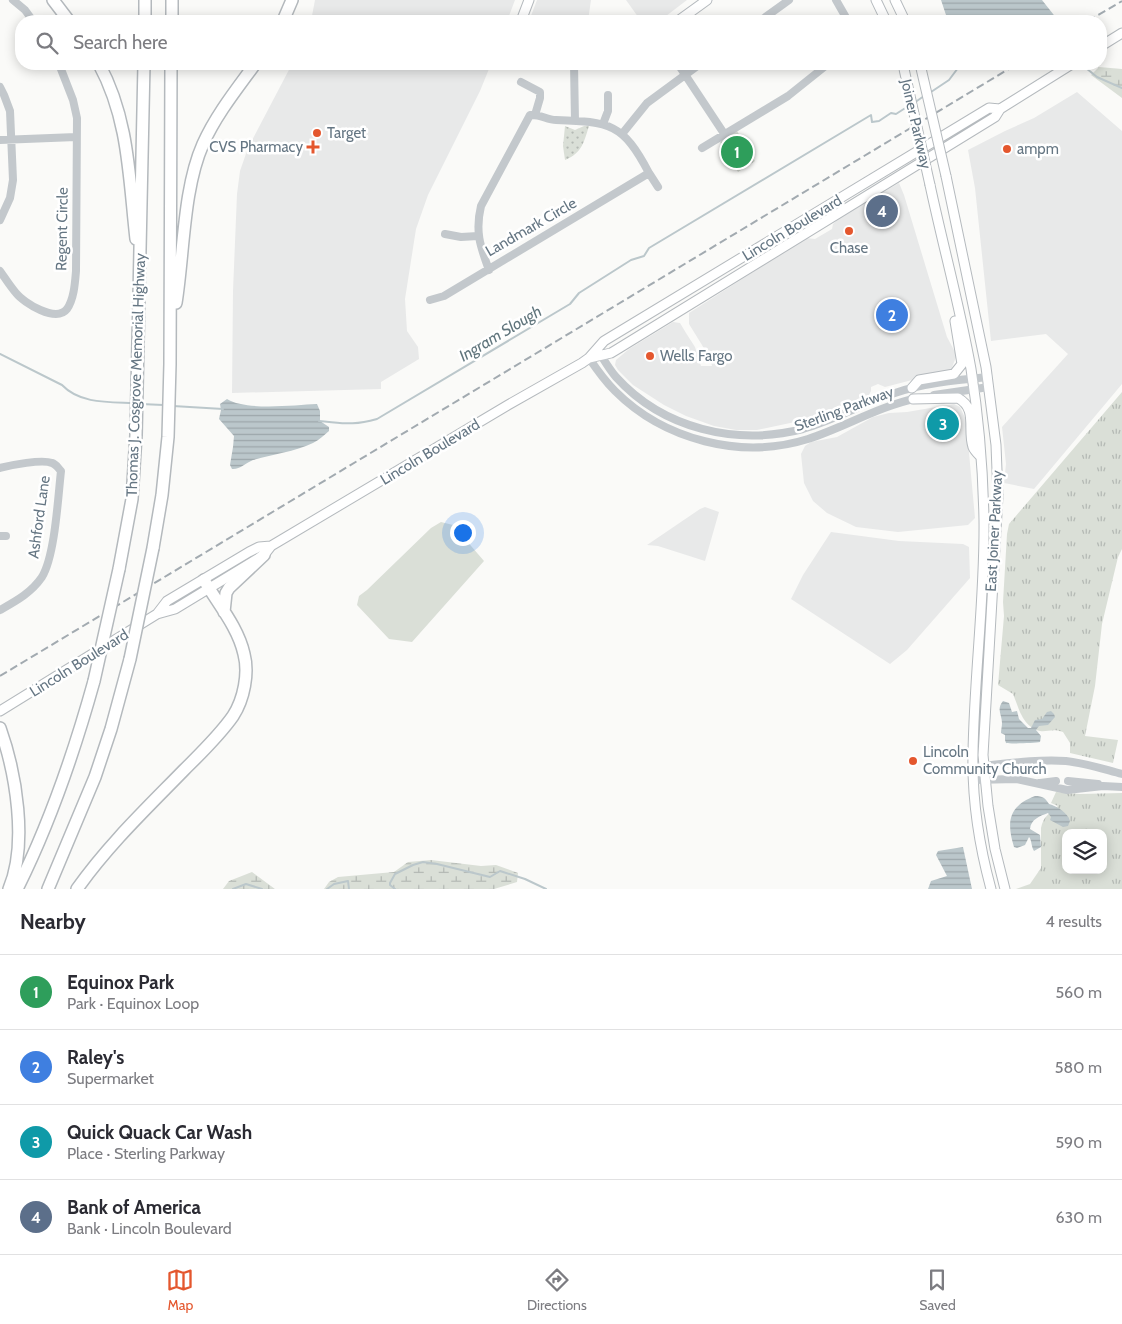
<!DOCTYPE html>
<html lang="en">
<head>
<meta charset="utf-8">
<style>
  body { margin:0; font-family:Cabin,sans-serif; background:#f7f7f7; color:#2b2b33 }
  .controls { position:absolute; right:15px; bottom:15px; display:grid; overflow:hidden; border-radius:10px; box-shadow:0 2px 12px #0003 }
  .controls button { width:45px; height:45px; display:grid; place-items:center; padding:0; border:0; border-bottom:1px solid #e1e1e2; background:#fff; color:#2b2b33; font:25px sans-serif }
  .you { position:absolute; left:462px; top:532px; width:18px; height:18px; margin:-12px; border:4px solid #fff; border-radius:50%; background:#1a73e8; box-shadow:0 0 0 8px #1a73e833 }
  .badge { display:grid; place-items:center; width:32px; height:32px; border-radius:50%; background:#e4572e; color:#fff; font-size:16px; font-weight:700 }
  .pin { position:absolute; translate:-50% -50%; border:2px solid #fff; box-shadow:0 1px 5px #0006 }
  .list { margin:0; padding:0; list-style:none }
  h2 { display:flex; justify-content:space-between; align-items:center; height:65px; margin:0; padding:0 20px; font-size:21px }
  h2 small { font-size:16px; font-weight:400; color:#7c7c81 }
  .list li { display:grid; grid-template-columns:32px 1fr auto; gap:15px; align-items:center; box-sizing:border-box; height:75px; padding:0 20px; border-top:1px solid #e1e1e2 }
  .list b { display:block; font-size:19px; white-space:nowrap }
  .list p { margin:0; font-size:16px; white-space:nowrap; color:#7c7c81 }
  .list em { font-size:16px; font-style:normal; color:#7c7c81 }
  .icon { flex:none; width:28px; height:28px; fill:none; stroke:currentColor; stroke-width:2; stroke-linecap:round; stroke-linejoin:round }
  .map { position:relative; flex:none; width:1122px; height:889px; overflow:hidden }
  .search { position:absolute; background:#fff; box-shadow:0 2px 12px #0003; left:15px; right:15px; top:15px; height:55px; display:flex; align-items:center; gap:12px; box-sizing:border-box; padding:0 18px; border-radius:20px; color:#7c7c81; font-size:19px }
  .sheet { height:365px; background:#fff }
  nav { display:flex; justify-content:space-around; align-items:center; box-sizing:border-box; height:70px; border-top:1px solid #e1e1e2; background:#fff; font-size:14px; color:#7c7c81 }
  nav a { display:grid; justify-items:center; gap:2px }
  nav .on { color:#e4572e }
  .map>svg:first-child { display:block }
  .built { fill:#e8e9e9 }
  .grass { fill:url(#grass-tufts); fill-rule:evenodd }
  .wetland { fill:url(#wetland-marsh) }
  .park { fill:url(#park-dots) }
  .pitch { fill:#dadfd7 }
  .water { fill:url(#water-rules) }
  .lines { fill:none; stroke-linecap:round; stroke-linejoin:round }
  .stream { stroke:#bbc7cb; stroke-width:2 }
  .major-casing { stroke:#b5babe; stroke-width:11 }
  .highway-casing { stroke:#b4b9bd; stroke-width:14 }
  .minor { stroke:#c3c8cc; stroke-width:8 }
  .major { stroke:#fff; stroke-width:9 }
  .highway { stroke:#fff; stroke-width:11 }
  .rail { stroke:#a2aab0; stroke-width:2; stroke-dasharray:8 4; stroke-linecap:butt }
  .major-bridge-casing { stroke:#b5babe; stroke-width:11; stroke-linecap:butt }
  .highway-bridge-casing { stroke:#b4b9bd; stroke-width:14; stroke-linecap:butt }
  .major-bridge { stroke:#fff; stroke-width:9 }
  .highway-bridge { stroke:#fff; stroke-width:11 }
  .poi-dot { fill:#e4572e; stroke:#fff; stroke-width:2 }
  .labels { text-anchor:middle; stroke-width:5; stroke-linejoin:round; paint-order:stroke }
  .street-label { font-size:15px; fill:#657683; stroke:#fff }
  .poi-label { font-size:15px; fill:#657683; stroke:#fff; text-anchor:start }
  .water-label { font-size:16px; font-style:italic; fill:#60757c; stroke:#fff }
</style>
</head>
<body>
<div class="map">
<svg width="1122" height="889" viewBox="0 0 1122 889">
  <defs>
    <pattern id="grass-tufts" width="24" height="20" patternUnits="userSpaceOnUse" patternTransform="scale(1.25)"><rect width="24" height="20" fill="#dadfd7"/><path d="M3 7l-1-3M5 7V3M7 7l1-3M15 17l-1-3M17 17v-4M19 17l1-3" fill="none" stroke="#b4b9b4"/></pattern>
    <pattern id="wetland-marsh" width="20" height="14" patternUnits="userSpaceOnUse" patternTransform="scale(1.25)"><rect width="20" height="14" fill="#dadfd7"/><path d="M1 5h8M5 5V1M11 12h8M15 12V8" fill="none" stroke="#b4b9b4"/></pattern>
    <pattern id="park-dots" width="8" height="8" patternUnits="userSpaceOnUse" patternTransform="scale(1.25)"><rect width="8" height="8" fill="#dadfd7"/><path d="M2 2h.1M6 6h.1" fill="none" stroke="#b4b9b4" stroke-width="1.8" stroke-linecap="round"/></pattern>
    <pattern id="water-rules" width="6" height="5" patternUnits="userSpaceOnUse" patternTransform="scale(1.25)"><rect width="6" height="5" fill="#bbc7cb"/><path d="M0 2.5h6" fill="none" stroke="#9ca6aa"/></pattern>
  </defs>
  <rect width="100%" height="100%" fill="#fafaf8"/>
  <!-- built -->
  <path class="built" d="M315 0H515L507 21H311Z
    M537 0H591L588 21H529Z
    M626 0H687L666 16 650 21H641Z
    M292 64H491L480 91 428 195 416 229 405 299 407 331 418 347 419 359 381 382V389L232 393 233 291 237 194 240 171 248 148Z
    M1077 92 1122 131V384L1034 489 1004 483 1006 464 1002 427 1068 354 1046 334 991 341 975 188 968 150 1005 131 1034 118Z
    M899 183 904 195 947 337 955 352 956 357 951 370 885 387 878 384 871 387V391L869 395 809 419 757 430H736L714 426 686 416 664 405 633 385 618 370 615 365 616 360 629 349 673 322 680 323 686 333 695 347 701 366H712L710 358 689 324V313L806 238 815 239 832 229 833 224 839 218Z
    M954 404 960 407 966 420 975 518 968 525 898 532 856 527 827 513 813 501 804 483 801 454 805 446 811 442 837 437 873 417 889 413 907 412Z
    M705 507 719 512 705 561 658 546 647 545 700 509Z
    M831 532 899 541 963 544 969 547 970 578 907 650 890 664 791 599 803 575Z"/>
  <!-- grass -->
  <path class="grass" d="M1122 392V549L1118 557 1102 624 1095 686 1085 736 1118 740 1113 763 1070 753V743L1063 732C1053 728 1048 732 1040 731 1022 726 1019 708 1013 694L998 685 1004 616 1003 602 1007 534 1009 524Z
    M1056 792 1080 794 1122 793V889H1016L1030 884 1041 868V828C1043 817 1050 812 1058 806L1051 803ZM1066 833H1103V870H1066Z"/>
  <!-- wetland -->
  <path class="wetland" d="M1099 67 1122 69V98L1091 75Z
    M431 860 481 866 496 865 518 873 517 882 494 889H324L329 882 338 877 394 872 408 862Z
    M252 872 275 889H223L229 881Z"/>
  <!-- park -->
  <path class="park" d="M565 126 575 130 584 126H589C584 142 582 153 565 160L563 146Z
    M737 131 755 161 738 172 720 142Z"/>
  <!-- pitch -->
  <path class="pitch" d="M441 522 453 525 484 561 412 642 389 639 357 605 359 596 367 590 431 528Z"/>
  <!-- water -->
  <path class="water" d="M941 0H1042L1057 19 1056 21H948Z
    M227 399C246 411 294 405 317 404L320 411V421L329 427V431C324 435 319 440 313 443 294 452 273 454 253 460 246 463 239 470 232 469L230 465 233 447 234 436 219 419 221 410 220 404Z
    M1003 701 1009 703 1012 712 1017 711 1019 719 1028 728H1031L1035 720 1042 719 1047 712 1051 711 1054 714 1055 717 1048 725 1039 726 1036 730 1041 736 1040 742C1036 743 1011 744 1006 743L1005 740V735L1001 733C1001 730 1002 726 1002 723 1002 714 996 710 1003 701Z
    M1035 796C1043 796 1045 798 1049 804 1057 806 1068 813 1070 821L1068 826 1063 827 1050 820 1051 817 1048 813C1040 816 1031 819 1030 829L1040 835 1041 847 1034 851C1031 847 1032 840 1029 837L1025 845 1017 848 1014 847C1006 821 1009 806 1035 796Z
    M963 847 972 889H928L931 881 947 876 936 855 938 851Z"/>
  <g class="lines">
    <!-- stream -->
    <path class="stream" d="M1081 64 1097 77 1122 88
      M931 92 949 80 961 64
      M914 103 924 96
      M0 354 62 385C80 404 109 402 133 403
      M141 404 163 405
      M173 406 223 409
      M319 421C344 423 352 426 377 419L570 304 579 293 631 260 644 256 649 248 871 115 872 122 879 121 891 113 896 114 910 105
      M233 889 246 884 262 889
      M327 889 334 884 348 881 349 889
      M395 889 390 885V883L395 874 413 865 423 862 437 864 490 877 500 871 525 879 546 889"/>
    <!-- major casing -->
    <g class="major-casing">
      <path id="major" d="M876 0 886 21
        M895 0 905 21
        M521 21 529 0
        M678 21 707 0
        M1101 46 1122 33
        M946 176 986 367 996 445 998 496 983 755 988 806 995 849 1005 889
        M930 185C943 246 960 307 971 369 979 419 983 470 984 520 985 598 974 676 973 754 972 800 979 845 991 889
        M589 358 611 353 616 350 995 117 1000 109 1072 64
        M912 388 919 380 954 374 962 364 955 321
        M913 399 958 398C978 409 967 429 973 447 974 450 978 454 980 456
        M157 614 167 601 249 552 259 547 271 546
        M0 711 157 614 175 609 264 555 271 546 508 405 582 363 589 358 604 341 989 108 1000 109"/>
    </g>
    <!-- highway casing -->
    <g class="highway-casing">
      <path id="highway" d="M53 0 69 21
        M145 0V21
        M172 21V0
        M283 21 292 0
        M99 64C129 119 129 178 136 239
        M176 303C184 253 183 189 203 144 216 115 236 90 255 64
        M153 548 162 495 168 437 170 364 171 64
        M119 569 132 499 136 435 144 64
        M224 612 226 593 229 588 264 555
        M0 728C16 773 28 844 9 889
        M17 889C50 823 74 753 94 681
        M48 889 95 777 111 729 130 659
        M77 889C108 845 147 808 184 770 201 753 219 736 233 716 244 699 249 673 244 654 238 627 218 604 204 580"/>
    </g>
    <!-- minor -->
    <path class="minor" d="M13 0 25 10 33 21
      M836 0 848 21
      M760 21 789 0
      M574 64 575 121
      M678 64 725 135
      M521 82 540 92V98L535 115
      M0 87 4 95 10 111 13 180 10 198 0 220
      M603 124 608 111V95
      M622 134 647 103 700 64
      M0 140 76 137
      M702 148 788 96 828 64
      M649 173 658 187
      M445 234 461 237 478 236
      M0 271C5 278 10 286 16 293 24 303 56 323 67 309 74 299 75 283 76 271L77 118 73 100 59 64
      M430 300 444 296 649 173C623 123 610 122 556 120 547 120 540 114 530 115L481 206C475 231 480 246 489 270
      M599 352C604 360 609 369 616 377 663 429 736 446 803 429 835 420 864 403 895 393 924 383 957 380 988 377
      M589 358C597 370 605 381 615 391 664 440 741 460 808 439 845 427 879 406 918 398
      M934 395 989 387
      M0 468C11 465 42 459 52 463 56 464 58 468 61 471 58 497 55 556 42 577 31 593 16 601 0 610
      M0 536H6
      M973 767C1004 764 1035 759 1066 761 1085 763 1103 769 1122 774
      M974 780 1016 779 1067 790 1103 786 1122 787
      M1068 781 1098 784
      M1040 783 1056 781"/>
    <!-- major -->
    <use href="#major" class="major"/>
    <!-- highway -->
    <use href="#highway" class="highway"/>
    <!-- rail -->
    <path class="rail" d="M1088 21 1122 1
      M0 676 1017 64"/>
    <!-- major-bridge casing -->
    <g class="major-bridge-casing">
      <path id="major-bridge" d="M920 64 946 176
        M904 69 930 185"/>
    </g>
    <!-- highway-bridge casing -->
    <g class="highway-bridge-casing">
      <path id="highway-bridge" d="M130 659 153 548
        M94 681 119 569"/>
    </g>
    <!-- major-bridge -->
    <use href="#major-bridge" class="major-bridge"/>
    <!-- highway-bridge -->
    <use href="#highway-bridge" class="highway-bridge"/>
  </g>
  <!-- markers -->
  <g class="poi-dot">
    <circle cx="317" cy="133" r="5"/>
    <path d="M310.5 139.5h5v5h5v5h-5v5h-5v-5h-5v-5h5z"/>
    <circle cx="1007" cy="149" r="5"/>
    <circle cx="849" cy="231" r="5"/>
    <circle cx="650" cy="356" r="5"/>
    <circle cx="913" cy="761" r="5"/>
  </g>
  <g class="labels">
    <!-- street labels -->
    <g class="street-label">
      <text transform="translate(916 124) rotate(77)" y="5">Joiner Parkway</text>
      <text transform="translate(531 227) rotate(-30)" y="5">Landmark Circle</text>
      <text transform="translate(792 228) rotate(-31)" y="5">Lincoln Boulevard</text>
      <text transform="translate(62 229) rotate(-89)" y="5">Regent Circle</text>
      <text transform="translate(136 375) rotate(-88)" y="5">Thomas J. Cosgrove Memorial Highway</text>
      <text transform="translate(844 409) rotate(-20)" y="5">Sterling Parkway</text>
      <text transform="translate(430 452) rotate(-31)" y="5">Lincoln Boulevard</text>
      <text transform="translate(39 517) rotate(-82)" y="5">Ashford Lane</text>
      <text transform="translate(994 531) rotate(-87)" y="5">East Joiner Parkway</text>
      <text transform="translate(79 663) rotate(-32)" y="5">Lincoln Boulevard</text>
    </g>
    <!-- poi labels -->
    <g class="poi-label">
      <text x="327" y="138">Target</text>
      <text x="303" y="152" text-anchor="end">CVS Pharmacy</text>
      <text x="1017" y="154">ampm</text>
      <text x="849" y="253" text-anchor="middle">Chase</text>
      <text x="660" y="361">Wells Fargo</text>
      <text x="923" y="757">Lincoln<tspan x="923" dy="17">Community Church</tspan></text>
    </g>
    <!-- water labels -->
    <g class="water-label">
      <text transform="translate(500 333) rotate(-31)" y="6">Ingram Slough</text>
    </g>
  </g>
</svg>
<div class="controls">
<button><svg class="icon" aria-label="layers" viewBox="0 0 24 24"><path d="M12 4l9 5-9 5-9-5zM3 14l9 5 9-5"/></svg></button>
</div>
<div class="you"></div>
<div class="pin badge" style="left:737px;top:152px;background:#2e9e5b">1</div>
<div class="pin badge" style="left:892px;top:315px;background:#3f7fe0">2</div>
<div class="pin badge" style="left:943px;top:424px;background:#0f9aa8">3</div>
<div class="pin badge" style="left:882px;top:211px;background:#5c6f8a">4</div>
<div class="search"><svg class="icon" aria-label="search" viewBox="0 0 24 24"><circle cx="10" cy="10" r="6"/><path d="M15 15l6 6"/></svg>Search here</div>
</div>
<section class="sheet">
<h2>Nearby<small>4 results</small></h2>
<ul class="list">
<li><span class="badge" style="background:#2e9e5b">1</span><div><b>Equinox Park</b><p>Park · Equinox Loop</p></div><em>560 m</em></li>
<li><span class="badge" style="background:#3f7fe0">2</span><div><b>Raley's</b><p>Supermarket</p></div><em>580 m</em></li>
<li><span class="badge" style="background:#0f9aa8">3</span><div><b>Quick Quack Car Wash</b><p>Place · Sterling Parkway</p></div><em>590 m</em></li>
<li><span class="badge" style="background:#5c6f8a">4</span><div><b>Bank of America</b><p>Bank · Lincoln Boulevard</p></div><em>630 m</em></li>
</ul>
</section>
<nav>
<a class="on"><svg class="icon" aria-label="map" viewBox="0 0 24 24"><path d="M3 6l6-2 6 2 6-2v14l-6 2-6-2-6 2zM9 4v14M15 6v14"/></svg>Map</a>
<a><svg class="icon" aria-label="directions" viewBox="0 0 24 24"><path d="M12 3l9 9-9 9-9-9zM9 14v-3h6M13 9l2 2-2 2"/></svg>Directions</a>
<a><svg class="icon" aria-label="saved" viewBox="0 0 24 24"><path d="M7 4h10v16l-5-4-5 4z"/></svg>Saved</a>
</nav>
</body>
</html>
